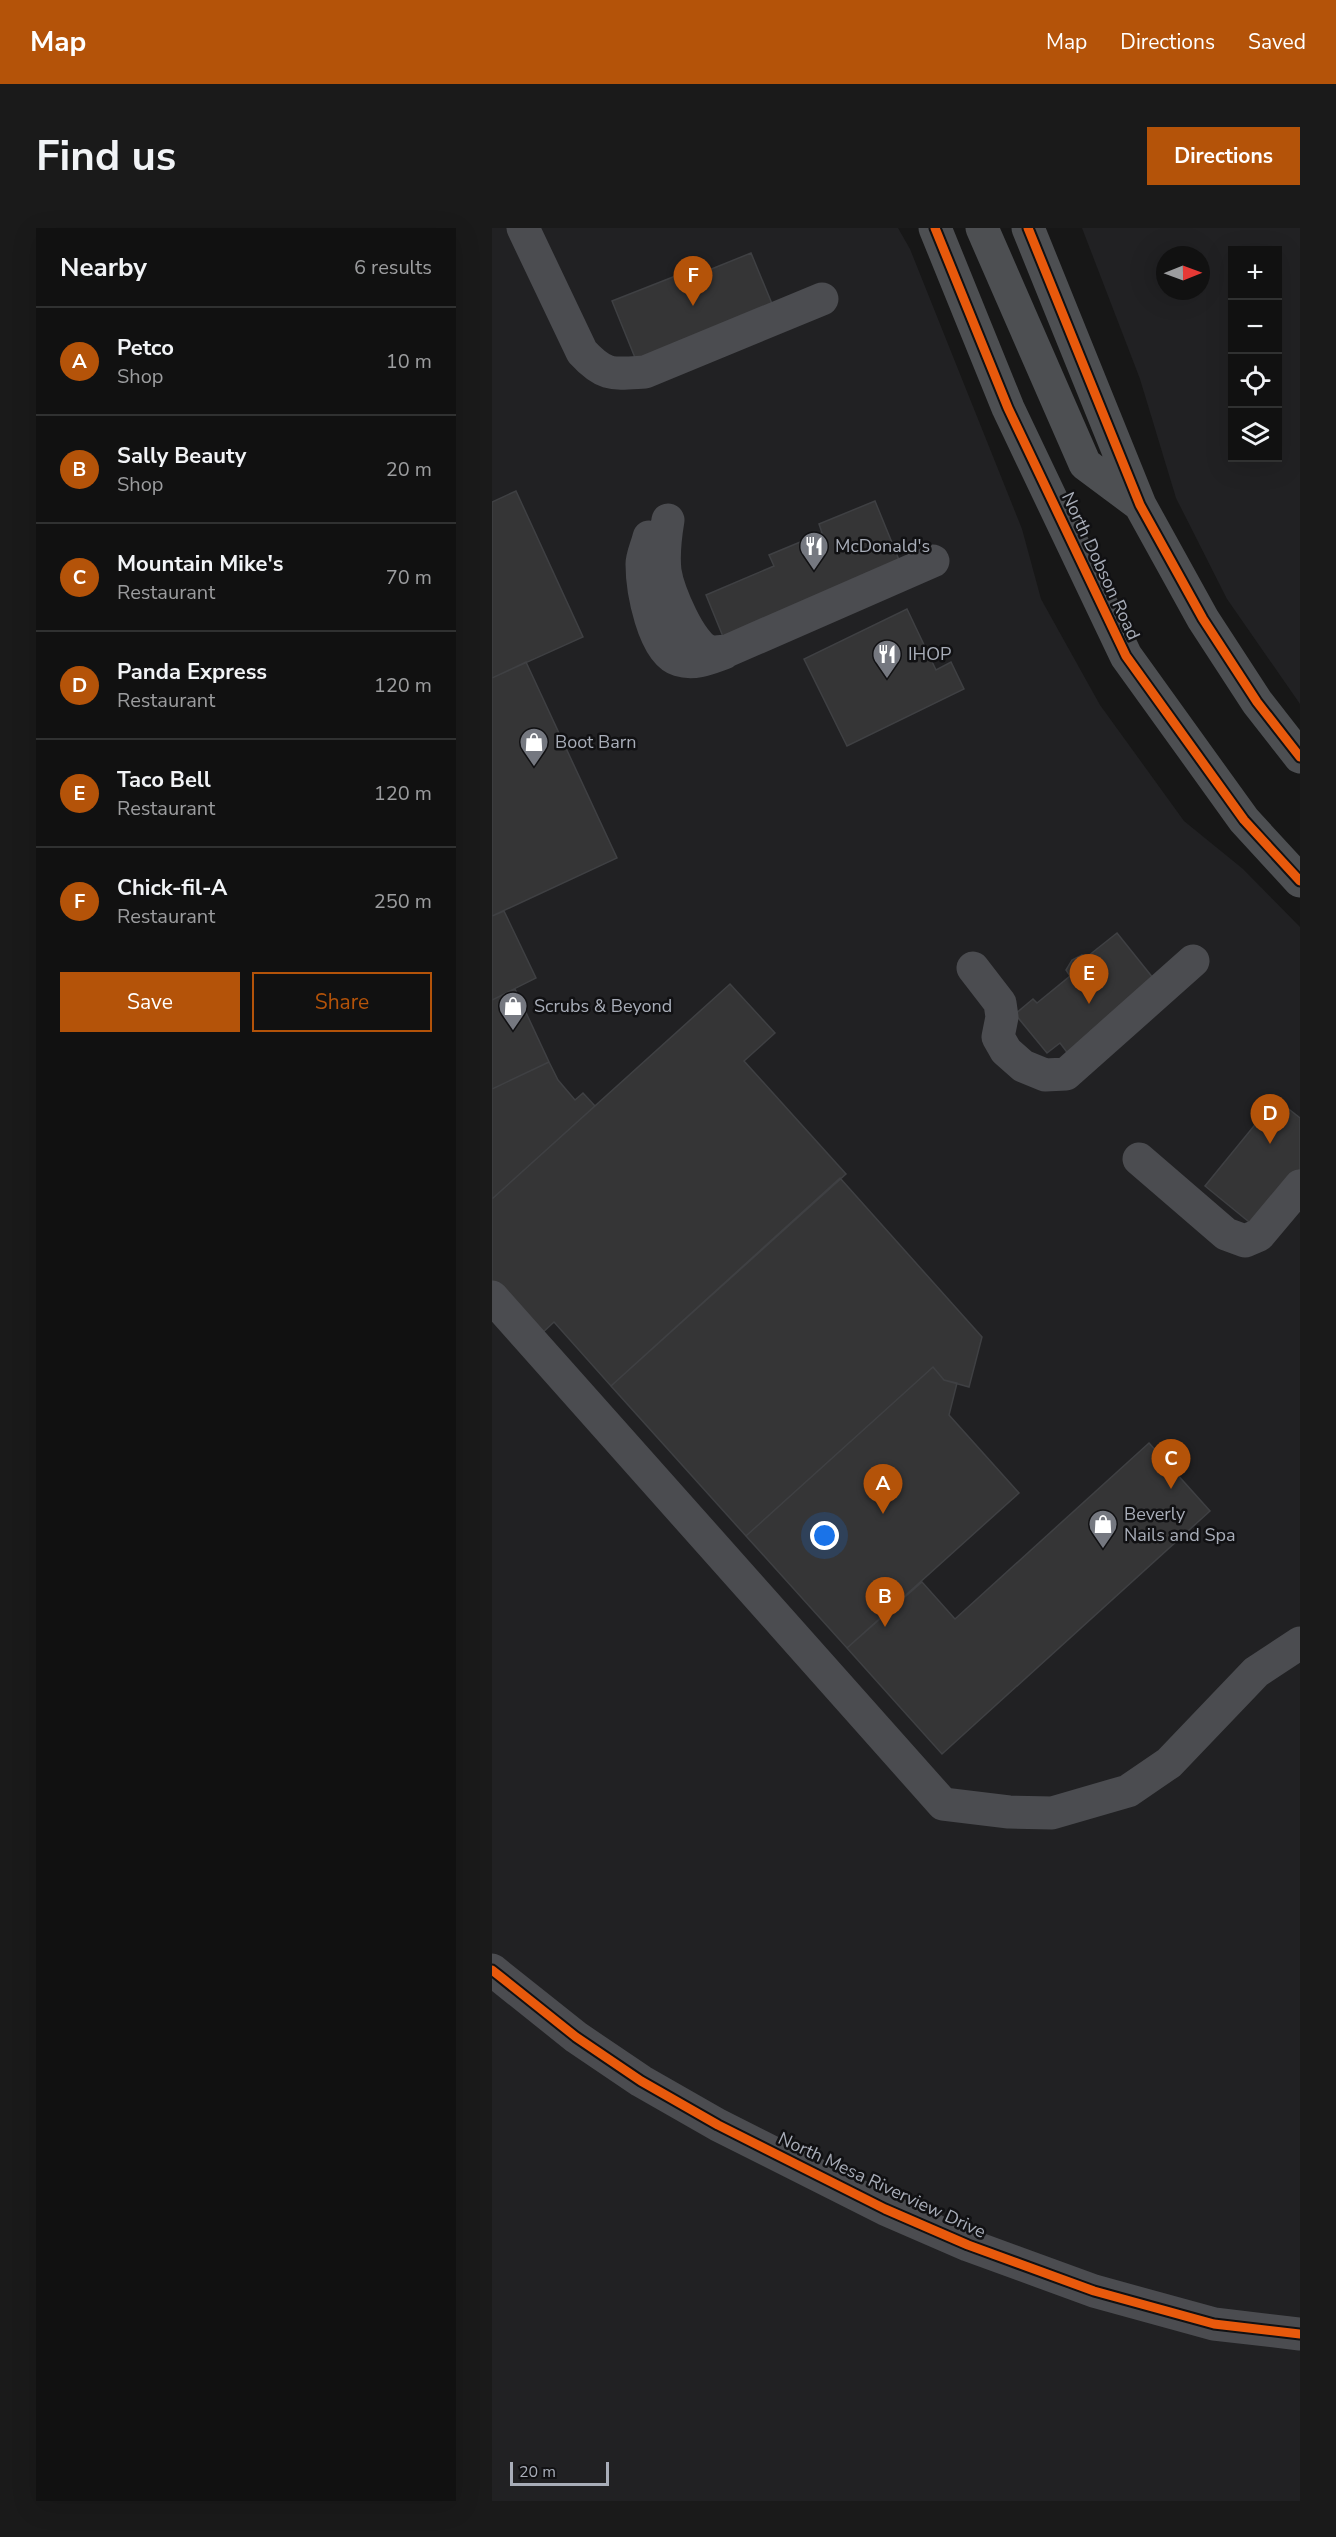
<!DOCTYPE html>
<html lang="en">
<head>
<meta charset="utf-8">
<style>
  body { margin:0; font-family:"Nunito Sans",sans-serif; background:#1a1a1a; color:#f1f3f6 }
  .controls { position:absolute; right:18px; top:18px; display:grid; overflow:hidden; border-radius:0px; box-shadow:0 6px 24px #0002 }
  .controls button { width:54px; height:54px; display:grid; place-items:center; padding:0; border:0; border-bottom:2px solid #303131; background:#111; color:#f1f3f6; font:30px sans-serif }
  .compass { position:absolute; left:664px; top:18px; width:54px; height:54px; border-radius:50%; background:#111; box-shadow:0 6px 24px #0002; rotate:89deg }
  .scale { position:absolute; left:18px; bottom:15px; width:99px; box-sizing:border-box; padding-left:6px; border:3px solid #a8adb8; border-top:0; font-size:16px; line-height:21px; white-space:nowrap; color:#a8adb8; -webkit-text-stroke:4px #111113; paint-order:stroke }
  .you { position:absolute; left:333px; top:1308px; width:21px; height:21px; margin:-15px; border:4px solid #fff; border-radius:50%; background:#1a73e8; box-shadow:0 0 0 9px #1a73e833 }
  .badge { display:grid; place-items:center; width:39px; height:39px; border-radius:50%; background:#b45309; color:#fff; font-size:20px; font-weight:700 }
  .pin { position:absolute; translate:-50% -50px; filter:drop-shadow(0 2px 3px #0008) }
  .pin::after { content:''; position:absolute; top:32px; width:21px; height:18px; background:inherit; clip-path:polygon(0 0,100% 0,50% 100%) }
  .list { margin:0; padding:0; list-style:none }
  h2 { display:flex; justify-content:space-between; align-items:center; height:78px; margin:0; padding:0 24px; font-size:26px }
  h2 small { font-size:20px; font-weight:400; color:#9c9d9f }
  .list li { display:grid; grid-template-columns:39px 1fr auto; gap:18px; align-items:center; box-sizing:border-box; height:108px; padding:0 24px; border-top:2px solid #303131 }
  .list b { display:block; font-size:22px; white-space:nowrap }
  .list p { margin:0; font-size:20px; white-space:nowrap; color:#9c9d9f }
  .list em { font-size:20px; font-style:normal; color:#9c9d9f }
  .actions { display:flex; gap:12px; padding:18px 24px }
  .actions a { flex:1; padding:14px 0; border:2px solid #b45309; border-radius:0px; text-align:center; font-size:21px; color:#b45309 }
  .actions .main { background:#b45309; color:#fff }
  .icon { flex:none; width:33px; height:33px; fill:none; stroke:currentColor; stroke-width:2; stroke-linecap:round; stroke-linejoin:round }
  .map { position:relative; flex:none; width:808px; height:2273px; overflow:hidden; border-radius:0px }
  header { display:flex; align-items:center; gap:36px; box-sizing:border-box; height:84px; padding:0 30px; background:#b45309; color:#fff }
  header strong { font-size:28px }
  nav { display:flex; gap:33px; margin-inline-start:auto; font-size:21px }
  .intro { display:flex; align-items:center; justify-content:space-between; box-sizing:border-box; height:144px; padding:0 36px }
  h1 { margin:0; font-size:42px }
  .button { padding:15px 27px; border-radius:0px; background:#b45309; color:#fff; font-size:21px; font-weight:700 }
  main { display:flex; gap:36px; padding:0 36px }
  aside { flex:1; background:#111; border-radius:0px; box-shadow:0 6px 24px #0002 }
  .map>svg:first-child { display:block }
  .built { fill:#212123; fill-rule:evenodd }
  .building { fill:#353536; stroke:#3f4043; stroke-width:1.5 }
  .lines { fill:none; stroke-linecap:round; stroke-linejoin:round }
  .minor { stroke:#4b4c50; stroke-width:33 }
  .major { stroke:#4d4f52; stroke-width:33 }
  .cycleway-casing { stroke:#111113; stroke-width:13 }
  .cycleway { stroke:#e8590c; stroke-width:9 }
  .labels { text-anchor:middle; stroke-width:5; stroke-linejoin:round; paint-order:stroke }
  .poi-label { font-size:18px; fill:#a8adb8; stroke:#111113; text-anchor:start }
  .street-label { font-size:18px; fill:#a8adb8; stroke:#111113 }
</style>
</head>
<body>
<header>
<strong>Map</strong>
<nav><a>Map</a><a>Directions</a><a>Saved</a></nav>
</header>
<div class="intro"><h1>Find us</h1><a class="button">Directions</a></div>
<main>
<aside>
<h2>Nearby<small>6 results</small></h2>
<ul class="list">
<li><span class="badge">A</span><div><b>Petco</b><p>Shop</p></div><em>10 m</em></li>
<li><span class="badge">B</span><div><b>Sally Beauty</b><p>Shop</p></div><em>20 m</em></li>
<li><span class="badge">C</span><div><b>Mountain Mike's</b><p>Restaurant</p></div><em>70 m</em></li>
<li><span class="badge">D</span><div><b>Panda Express</b><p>Restaurant</p></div><em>120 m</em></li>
<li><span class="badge">E</span><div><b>Taco Bell</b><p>Restaurant</p></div><em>120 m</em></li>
<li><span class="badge">F</span><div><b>Chick-fil-A</b><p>Restaurant</p></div><em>250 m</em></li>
</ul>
<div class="actions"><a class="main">Save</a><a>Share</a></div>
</aside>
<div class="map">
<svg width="808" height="2273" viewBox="0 0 808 2273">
  <rect width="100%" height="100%" fill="#171717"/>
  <!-- built -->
  <path class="built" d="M0 0H406L418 21 530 301 549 371 608 477 692 593 751 641 808 699V2273H0Z
    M590 0H808V476L735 371 684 270 648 151ZM740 22H786V230H740ZM673 27H709V63H673Z"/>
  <!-- building -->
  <path class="building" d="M259 25 283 83 146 137 120 73 214 36 217 42Z
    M24 263 91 409 0 450V274Z
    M383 273 407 332 234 416 214 367 282 338 277 327 330 305 327 296Z
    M415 381 444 442 459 434 472 461 355 518 312 431Z
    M34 434 125 630 0 688V450Z
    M12 683 44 750 0 772V688Z
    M625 705 665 755 577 827 568 815 555 825 523 786 541 771 545 775 578 748 574 742 580 732 590 727 596 728Z
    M238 756 283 805 252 833 354 946 119 1158 62 1094 47 1108 0 1056V971Z
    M23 761 57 834 0 861V772Z
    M57 834 66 852 83 872 91 865 103 878 0 971V861Z
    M784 871 808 890V941L762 998 713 958Z
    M348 950 490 1109 477 1159 452 1152 441 1139 254 1308 119 1158Z
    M441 1139 452 1152 465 1155 457 1187 527 1265 355 1420 254 1308Z
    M657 1215 718 1283 450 1526 355 1420 430 1354 463 1391Z"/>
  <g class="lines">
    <!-- minor -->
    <path class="minor" d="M31 0 90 124C113 149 121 146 153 144L330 71
      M176 292C173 310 171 325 173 343 176 362 198 417 217 423 222 425 230 423 235 423L441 333
      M157 309C155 318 150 328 150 336 150 361 161 424 187 432 203 437 218 430 232 425
      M481 740 508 775 510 789 506 809 514 823 531 838 553 847 574 846 701 733
      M647 931 734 1006 753 1013 767 1007 808 958
      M0 1069 451 1576 517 1584 560 1585 636 1563 677 1535 764 1444 808 1415
      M0 1742 84 1809 149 1853 226 1897 393 1981 476 2017 602 2063 722 2096 808 2106"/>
    <!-- major -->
    <path class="major" d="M443 0 516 180 634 428 752 592 808 653
      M490 0 593 236 648 277
      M536 0 648 277 711 391 765 474 808 529"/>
    <!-- cycleway casing -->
    <g class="cycleway-casing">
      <path id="cycleway" d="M443 0 516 180 634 428 752 592 808 653
        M536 0 648 277 711 391 765 474 808 529
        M0 1742 84 1809 149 1853 226 1897 393 1981 476 2017 602 2063 722 2096 808 2106"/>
    </g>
    <!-- cycleway -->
    <use href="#cycleway" class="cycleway"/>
  </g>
  <!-- icons -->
  <defs>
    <g id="restaurant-pin" transform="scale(1.5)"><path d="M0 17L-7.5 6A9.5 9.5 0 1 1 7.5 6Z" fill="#757880" stroke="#111113"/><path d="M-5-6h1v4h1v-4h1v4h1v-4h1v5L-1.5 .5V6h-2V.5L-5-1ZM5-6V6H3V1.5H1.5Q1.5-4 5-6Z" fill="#fff"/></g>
    <g id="shop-pin" transform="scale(1.5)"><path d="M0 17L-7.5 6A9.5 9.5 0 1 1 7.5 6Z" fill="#757880" stroke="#111113"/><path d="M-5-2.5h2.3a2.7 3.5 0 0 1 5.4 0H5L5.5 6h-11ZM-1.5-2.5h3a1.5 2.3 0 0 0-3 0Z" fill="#fff"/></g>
  </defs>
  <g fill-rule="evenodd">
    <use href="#restaurant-pin" x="322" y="318"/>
    <use href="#restaurant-pin" x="395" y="426"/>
    <use href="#shop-pin" x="42" y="514"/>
    <use href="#shop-pin" x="21" y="778"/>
    <use href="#shop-pin" x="611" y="1296"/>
  </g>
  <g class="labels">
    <!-- poi labels -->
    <g class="poi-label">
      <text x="343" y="324">McDonald's</text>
      <text x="416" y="432">IHOP</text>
      <text x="63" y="520">Boot Barn</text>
      <text x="42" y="784">Scrubs &amp; Beyond</text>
      <text x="632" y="1292">Beverly<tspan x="632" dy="21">Nails and Spa</tspan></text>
    </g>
    <!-- street labels -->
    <g class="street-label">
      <text transform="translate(609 338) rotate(65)" y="6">North Dobson Road</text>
      <text transform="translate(390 1957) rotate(25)" y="6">North Mesa Riverview Drive</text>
    </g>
  </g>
</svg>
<div class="controls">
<button>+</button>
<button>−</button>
<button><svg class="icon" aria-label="locate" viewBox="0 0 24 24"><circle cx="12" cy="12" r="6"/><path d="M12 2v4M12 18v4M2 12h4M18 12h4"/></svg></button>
<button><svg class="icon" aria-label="layers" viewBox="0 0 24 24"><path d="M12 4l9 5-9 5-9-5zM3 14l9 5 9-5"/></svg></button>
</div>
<svg class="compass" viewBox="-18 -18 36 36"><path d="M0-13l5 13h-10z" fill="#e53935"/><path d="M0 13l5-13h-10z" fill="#9c9d9f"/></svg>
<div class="scale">20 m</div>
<div class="you"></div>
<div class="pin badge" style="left:391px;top:1286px">A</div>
<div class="pin badge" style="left:393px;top:1399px">B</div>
<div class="pin badge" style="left:679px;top:1261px">C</div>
<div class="pin badge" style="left:778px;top:916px">D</div>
<div class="pin badge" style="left:597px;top:776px">E</div>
<div class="pin badge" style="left:201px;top:78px">F</div>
</div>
</main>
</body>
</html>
